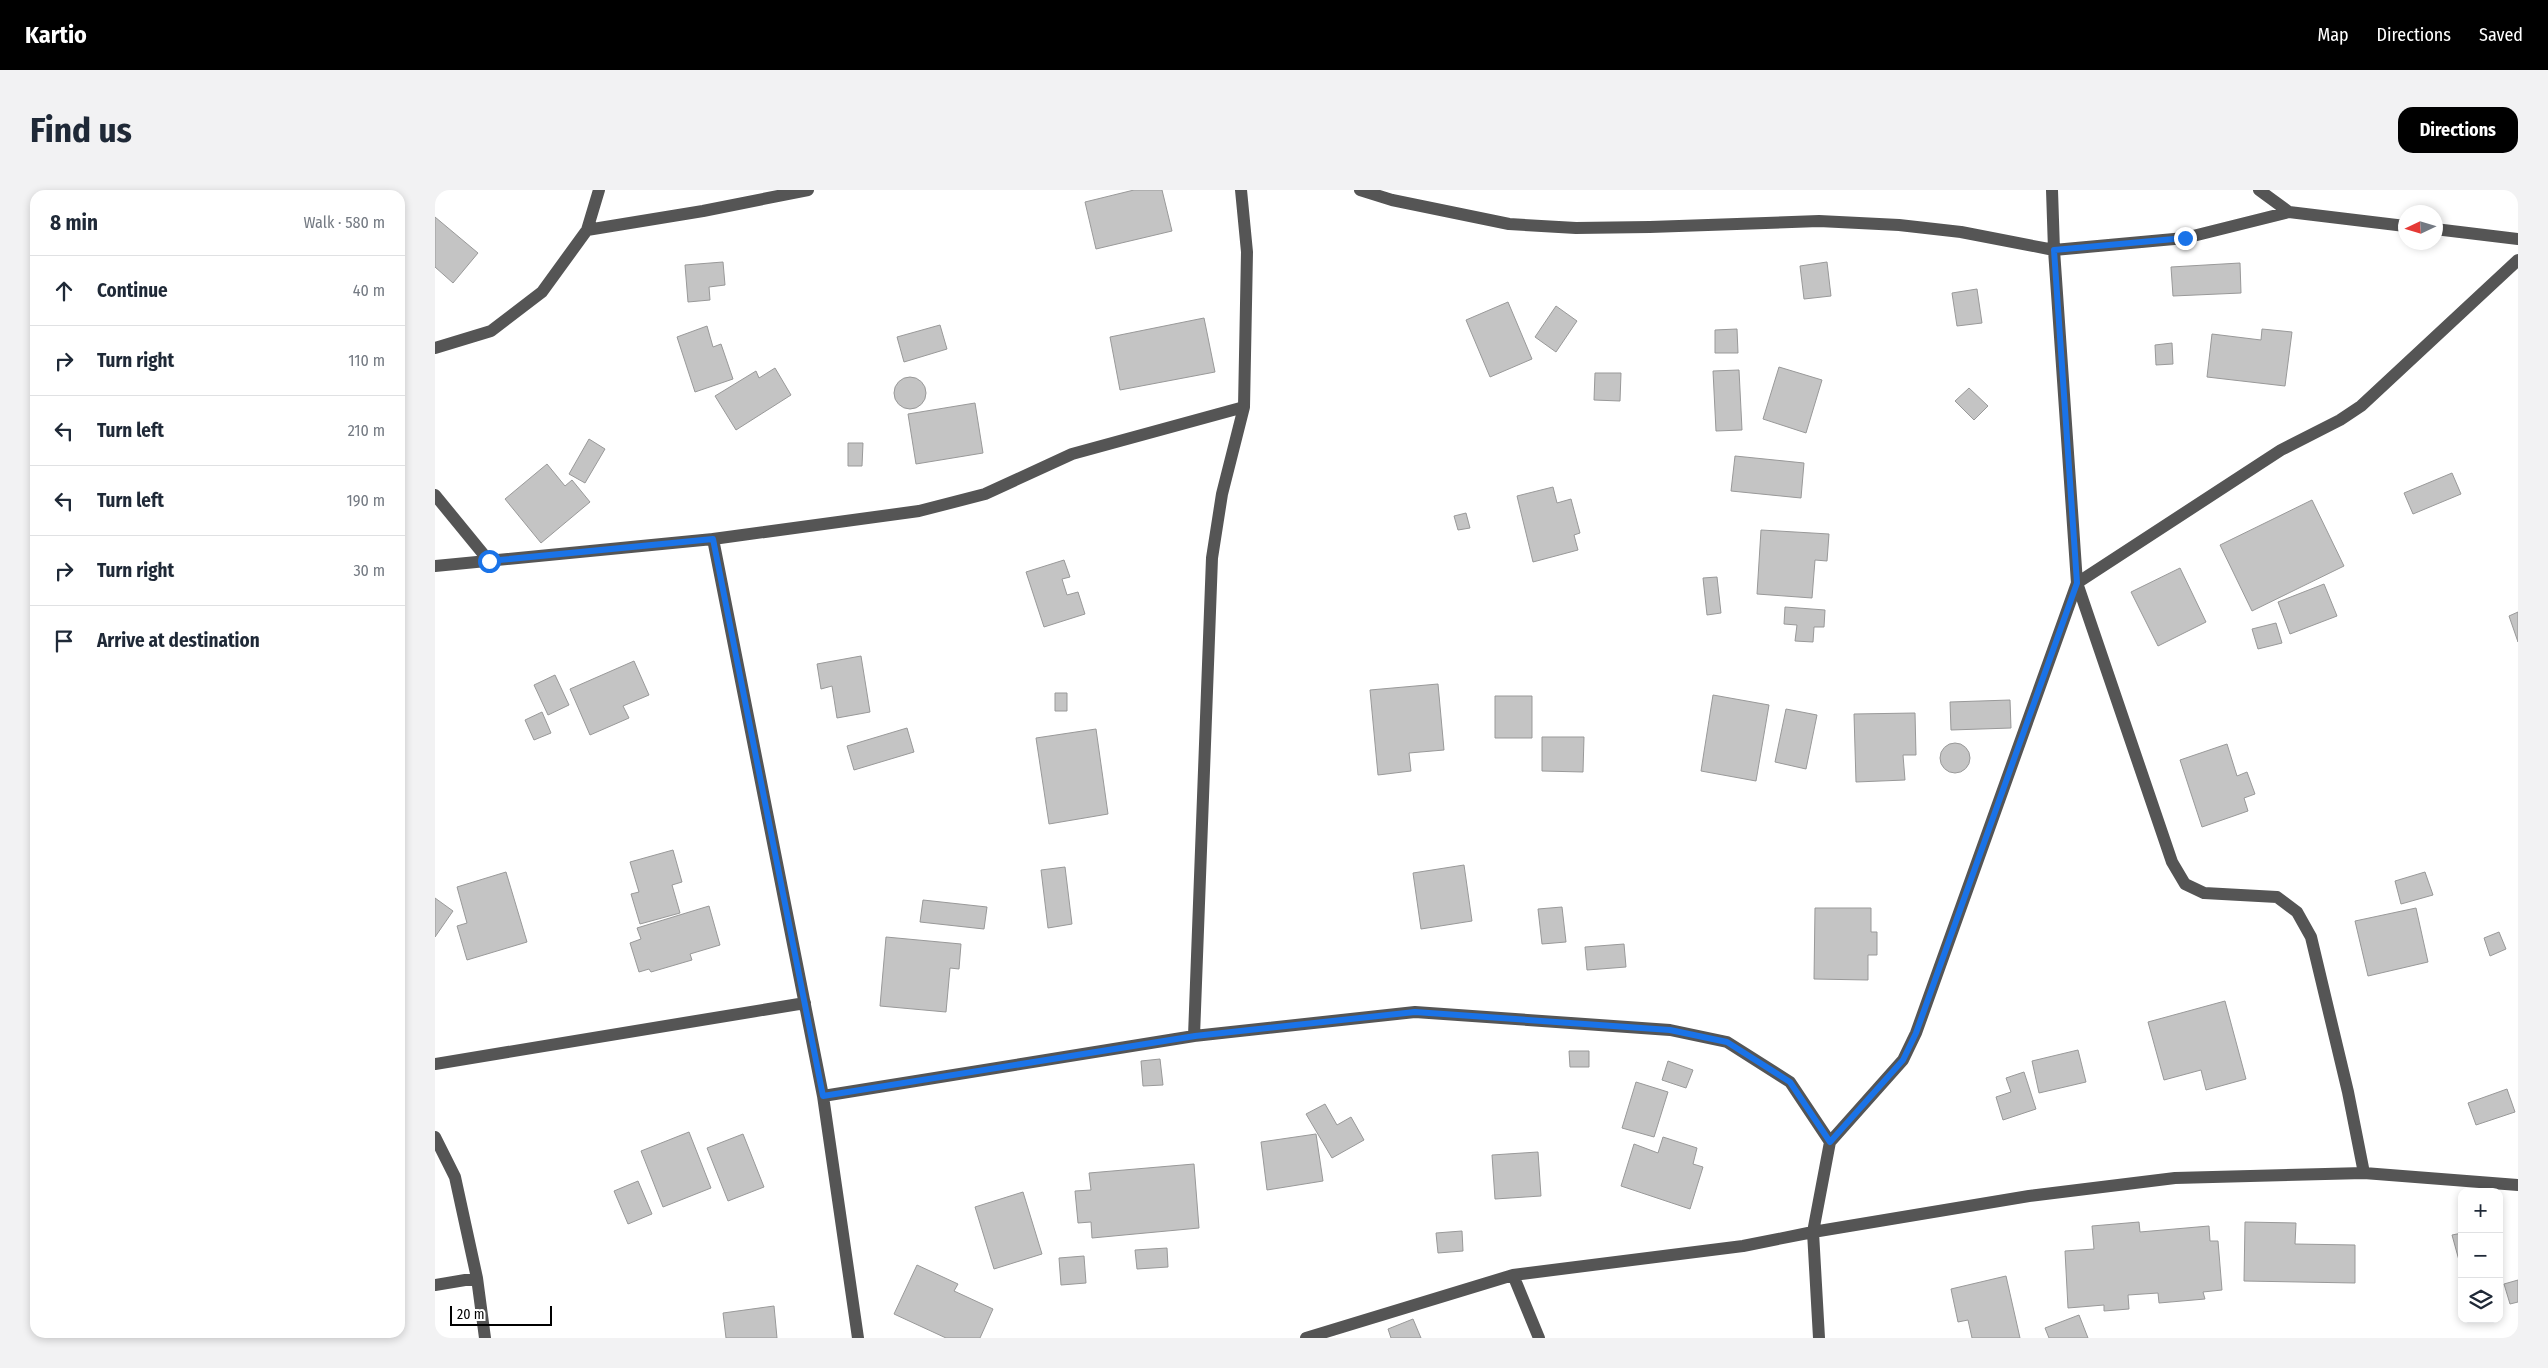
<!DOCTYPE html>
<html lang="en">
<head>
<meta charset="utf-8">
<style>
  body { margin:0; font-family:"Fira Sans Condensed",sans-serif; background:#f2f2f3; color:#1f2937 }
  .controls { position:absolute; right:15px; bottom:15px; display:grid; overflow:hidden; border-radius:10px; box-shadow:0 2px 8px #0003 }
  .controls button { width:45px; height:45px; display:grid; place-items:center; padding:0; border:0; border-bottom:1px solid #e0e1e3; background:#fff; color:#1f2937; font:25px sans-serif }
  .compass { position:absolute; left:1963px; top:15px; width:45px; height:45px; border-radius:50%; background:#fff; box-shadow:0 2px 8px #0003; rotate:266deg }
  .scale { position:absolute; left:15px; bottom:12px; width:102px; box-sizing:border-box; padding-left:5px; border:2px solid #000; border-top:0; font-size:14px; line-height:18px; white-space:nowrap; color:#000; -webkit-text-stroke:4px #fff; paint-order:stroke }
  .stop { position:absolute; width:15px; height:15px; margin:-11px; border:4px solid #1a73e8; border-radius:50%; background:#fff }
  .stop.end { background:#1a73e8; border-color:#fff; box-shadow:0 1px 5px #0008 }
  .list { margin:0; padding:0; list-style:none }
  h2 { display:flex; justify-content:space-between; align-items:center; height:65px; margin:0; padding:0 20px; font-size:21px }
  h2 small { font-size:16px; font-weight:400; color:#747a83 }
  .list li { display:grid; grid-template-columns:32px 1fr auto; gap:15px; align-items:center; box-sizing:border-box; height:70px; padding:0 20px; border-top:1px solid #e0e1e3 }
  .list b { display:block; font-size:19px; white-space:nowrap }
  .list em { font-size:16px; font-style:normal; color:#747a83 }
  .icon { flex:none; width:28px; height:28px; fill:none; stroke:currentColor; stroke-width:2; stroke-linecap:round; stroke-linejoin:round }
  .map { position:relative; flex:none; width:2083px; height:1148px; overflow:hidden; border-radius:15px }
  header { display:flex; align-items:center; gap:30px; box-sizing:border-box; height:70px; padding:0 25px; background:#000; color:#fff }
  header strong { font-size:24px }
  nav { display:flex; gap:28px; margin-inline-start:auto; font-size:18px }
  .intro { display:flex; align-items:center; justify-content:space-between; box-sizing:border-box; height:120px; padding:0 30px }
  h1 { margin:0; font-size:35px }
  .button { padding:12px 22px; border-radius:15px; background:#000; color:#fff; font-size:18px; font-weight:700 }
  main { display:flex; gap:30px; padding:0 30px }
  aside { flex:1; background:#fff; border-radius:15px; box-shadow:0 2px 8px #0003 }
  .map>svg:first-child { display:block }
  .building { fill:#c4c4c4; stroke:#999 }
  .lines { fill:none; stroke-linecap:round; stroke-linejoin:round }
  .minor { stroke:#555; stroke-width:12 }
  .route { stroke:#1a73e8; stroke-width:6 }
</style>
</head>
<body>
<header>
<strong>Kartio</strong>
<nav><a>Map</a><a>Directions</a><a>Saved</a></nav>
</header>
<div class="intro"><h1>Find us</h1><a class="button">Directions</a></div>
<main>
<aside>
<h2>8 min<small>Walk · 580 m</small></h2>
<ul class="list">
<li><svg class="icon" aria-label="ahead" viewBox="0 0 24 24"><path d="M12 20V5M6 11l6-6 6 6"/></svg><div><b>Continue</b></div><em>40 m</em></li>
<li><svg class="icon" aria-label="right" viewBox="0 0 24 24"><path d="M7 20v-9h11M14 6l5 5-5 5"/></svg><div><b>Turn right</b></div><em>110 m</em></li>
<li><svg class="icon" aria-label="left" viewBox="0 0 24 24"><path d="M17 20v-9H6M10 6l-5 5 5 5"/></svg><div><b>Turn left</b></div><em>210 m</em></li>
<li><svg class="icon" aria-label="left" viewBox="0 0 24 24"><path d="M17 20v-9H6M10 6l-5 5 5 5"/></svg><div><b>Turn left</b></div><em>190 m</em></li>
<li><svg class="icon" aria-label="right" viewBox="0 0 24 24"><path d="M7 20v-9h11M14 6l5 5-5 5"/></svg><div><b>Turn right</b></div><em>30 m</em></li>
<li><svg class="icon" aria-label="arrive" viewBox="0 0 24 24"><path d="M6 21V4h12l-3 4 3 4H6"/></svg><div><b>Arrive at destination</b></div></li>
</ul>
</aside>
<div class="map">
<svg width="2083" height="1148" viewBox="0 0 2083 1148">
  <rect width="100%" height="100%" fill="#fff"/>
  <!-- building -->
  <path class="building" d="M699 0H727L737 41 661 59 650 12Z
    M0 27 43 63 18 93 0 77Z
    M288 72 290 95 274 97 275 110 253 112 250 75Z
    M1392 72 1396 106 1369 109 1365 76Z
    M1805 73 1806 103 1738 106 1736 77Z
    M1542 99 1547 133 1522 136 1517 103Z
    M1073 112 1097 169 1055 187 1031 130Z
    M1121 116 1142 131 1121 162 1100 147Z
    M769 128 780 182 685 200 675 147Z
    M505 135 512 159 469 172 462 147Z
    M272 136 278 157 286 154 298 189 260 202 242 147Z
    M1302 139 1303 163H1280V140Z
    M1827 139 1857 142 1850 196 1772 187 1777 144 1826 150Z
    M1737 153 1738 174 1721 175 1720 155Z
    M1344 177 1387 190 1371 243 1328 229Z
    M340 178 356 205 301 240 280 206 321 181 324 188Z
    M1304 180 1307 240 1281 241 1278 181Z
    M1160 183H1186L1185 211 1159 210Z
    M459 203a16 16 0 1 1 32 0a16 16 0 1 1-32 0Z
    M1534 198 1553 216 1539 230 1520 211Z
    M540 213 548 263 481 274 473 224Z
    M154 249 170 259 150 293 134 284Z
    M413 253H428L427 276H413Z
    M1300 266 1369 273 1366 308 1296 301Z
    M112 274 130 296 137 290 155 312 106 353 70 309Z
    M2017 283 2026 304 1978 324 1969 303Z
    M1118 297 1122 313 1136 309 1145 343 1139 345 1143 360 1098 372 1082 306Z
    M1877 310 1909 376 1817 421 1785 355Z
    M1031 323 1035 338 1023 340 1019 326Z
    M1326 340 1394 344 1392 371 1380 370 1377 408 1322 404Z
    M629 370 635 387 627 389 632 405 643 402 650 424 609 437 591 382Z
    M1745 378 1771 432 1723 456 1696 402Z
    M1282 387 1286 423 1272 425 1268 388Z
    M1889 394 1902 426 1855 444 1843 412Z
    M1350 417 1390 420 1389 437H1379L1378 452 1360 451 1362 435 1349 434Z
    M2083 422V452L2074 426Z
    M1841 433 1847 453 1823 459 1817 439Z
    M426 466 435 522 402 528 397 496 386 499 382 474Z
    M199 471 214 505 188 516 194 528 155 545 135 499Z
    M120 485 134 515 113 525 99 495Z
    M1003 494 1009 560 974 563 976 581 943 585 935 500Z
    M620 503H632V521H620Z
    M1278 505 1334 515 1321 591 1266 581Z
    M1060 506H1097V548H1060Z
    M1575 510 1576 538 1516 540 1515 512Z
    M1351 519 1382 525 1371 579 1340 572Z
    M107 522 116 543 99 550 90 530Z
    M1480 523 1481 565H1468L1470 590 1421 592 1419 524Z
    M472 538 479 562 419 580 412 556Z
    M661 539 673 624 614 634 601 548Z
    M1107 547H1149L1148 582 1107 581Z
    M1505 568a15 15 0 1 1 30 0a15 15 0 1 1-30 0Z
    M1792 554 1802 586 1812 582 1820 604 1809 608 1813 621 1767 637 1745 570Z
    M238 660 247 692 237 695 245 723 205 734 196 704 204 702 195 672Z
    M1029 675 1037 731 986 739 978 683Z
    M630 677 637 734 613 738 606 680Z
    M71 682 92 752 32 770 22 736 32 733 22 697Z
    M1990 682 1998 705 1966 714 1960 691Z
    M0 708 18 721 0 747Z
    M488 710 552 717 549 739 485 732Z
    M274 716 285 755 255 764 257 770 216 782 214 779 204 782 195 753 206 749 202 738Z
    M1127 717 1131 752 1107 754 1103 719Z
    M1380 718H1436V742H1442V765H1433V790L1379 789Z
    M1981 718 1993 772 1933 786 1920 731Z
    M2064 742 2071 759 2055 766 2049 748Z
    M451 747 526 754 524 779 515 778 511 822 445 816Z
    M1189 754 1191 777 1152 780 1150 757Z
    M1790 811 1811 889 1771 900 1766 880 1729 890 1713 832Z
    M1643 860 1651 892 1604 903 1597 871Z
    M1134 861H1154V877H1135Z
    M725 869 728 895 708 896 706 871Z
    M1233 871 1258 880 1251 898 1227 890Z
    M1589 882 1601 919 1568 930 1561 907 1576 902 1571 888Z
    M1201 892 1233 902 1219 947 1187 938Z
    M2072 899 2080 922 2041 935 2033 913Z
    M890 914 902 935 916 927 929 950 897 968 871 924Z
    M254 942 276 998 228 1017 206 961Z
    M308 944 329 997 293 1011 272 958Z
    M881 944 888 991 832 1000 826 952Z
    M1228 947 1262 958 1258 974 1268 977 1255 1019 1186 996 1199 954 1223 963Z
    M1103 962 1106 1006 1060 1009 1057 965Z
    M759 974 764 1038 657 1048 656 1032 643 1033 640 1001 656 1000 654 983Z
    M203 991 217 1024 193 1034 179 1001Z
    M588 1002 607 1064 559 1079 540 1017Z
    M1704 1032 1705 1042 1774 1036 1775 1051H1783L1787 1100 1768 1102 1770 1109 1724 1113 1723 1103 1693 1105 1694 1119 1669 1121V1115L1633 1118 1630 1061 1659 1059 1657 1036Z
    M1810 1032 1861 1033 1860 1054 1920 1055V1093L1809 1091Z
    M1027 1041 1028 1061 1003 1063 1001 1043Z
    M2027 1043V1073L2025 1074 2017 1045Z
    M732 1058 733 1077 702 1079 700 1060Z
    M649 1066 651 1093 626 1095 624 1068Z
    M482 1075 523 1094 519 1101 558 1119 545 1148H511L459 1124Z
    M1571 1086 1585 1148H1537L1533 1130 1523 1132 1516 1099Z
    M2083 1090V1112L2075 1114 2069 1094Z
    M339 1116 342 1148H291L288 1123Z
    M1644 1125 1653 1148H1614L1610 1138Z
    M978 1129 986 1148H956L953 1139Z"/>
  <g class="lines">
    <!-- minor -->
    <path class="minor" d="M925 0 957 10 1074 34 1141 38 1215 37 1384 31 1464 35 1526 42 1619 60 1750 48 1854 22
      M1617 0 1619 60 1642 393 1737 672 1750 694 1769 703 1842 707 1862 722 1876 747 1913 902 1929 983
      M1824 0 1854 22 1970 36
      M2000 39 2083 49
      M152 40 164 0
      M0 158 56 141 107 102 152 40 268 21 373 0
      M0 305 54 371
      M278 349 388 906 423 1148
      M0 376 278 349 484 321 550 304 637 264 809 217
      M759 846 777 368 787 304 809 217 812 62 806 0
      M0 874 370 813
      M388 906 759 846 980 822 1235 840 1292 852 1355 892 1395 952
      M0 947 20 987 42 1088 50 1148
      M1078 1085 1104 1148
      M0 1095 42 1088
      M871 1148 1078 1085 1308 1056 1378 1042 1594 1006 1740 988 1929 983 2083 995
      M1384 1148 1378 1042 1395 952 1468 870 1481 843 1642 393 1846 260 1905 230 1926 216 2083 70"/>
  </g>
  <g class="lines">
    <!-- route -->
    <path class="route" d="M54 371 278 349 388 906 760 846 980 822 1235 840 1292 852 1355 892 1395 952 1468 870 1481 843 1642 393 1619 60 1750 48"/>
  </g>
</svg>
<div class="controls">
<button>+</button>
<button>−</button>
<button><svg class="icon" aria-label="layers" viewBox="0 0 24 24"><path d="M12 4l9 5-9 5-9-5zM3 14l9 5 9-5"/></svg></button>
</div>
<svg class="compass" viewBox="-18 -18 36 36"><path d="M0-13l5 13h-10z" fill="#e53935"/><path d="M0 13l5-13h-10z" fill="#747a83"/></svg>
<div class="scale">20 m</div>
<div class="stop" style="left:54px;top:371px"></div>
<div class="stop end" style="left:1750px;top:48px"></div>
</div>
</main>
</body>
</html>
